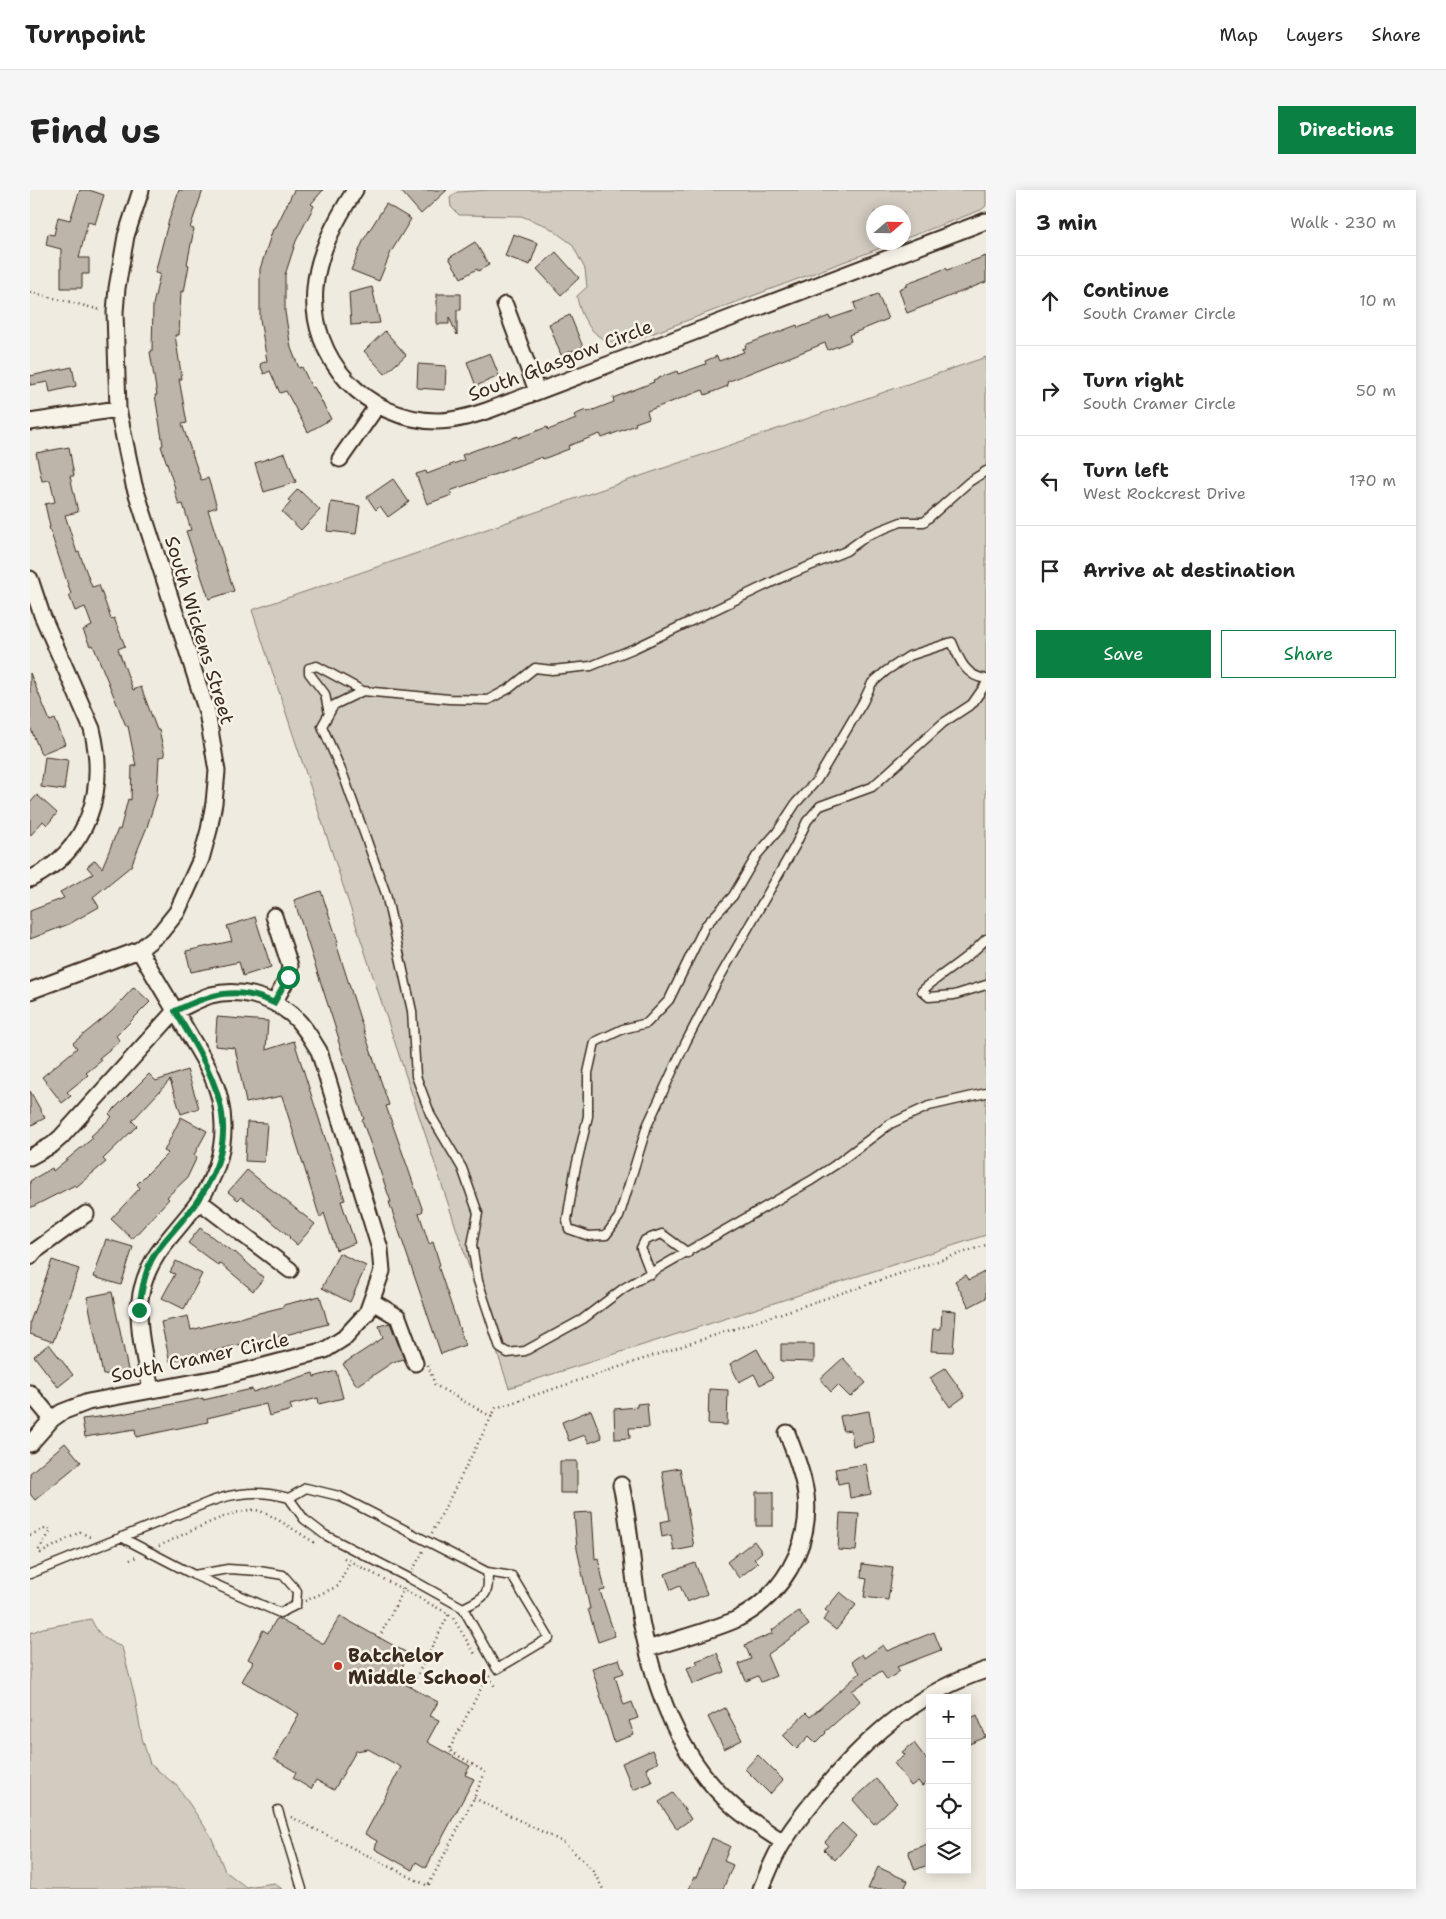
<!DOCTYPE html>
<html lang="en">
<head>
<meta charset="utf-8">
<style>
  body { margin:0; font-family:"Shantell Sans",sans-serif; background:#f6f6f6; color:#222 }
  .controls { position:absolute; right:15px; bottom:15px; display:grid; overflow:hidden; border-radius:0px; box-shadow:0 2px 12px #0003 }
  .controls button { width:45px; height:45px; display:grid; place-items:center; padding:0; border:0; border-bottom:1px solid #e0e0e0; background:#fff; color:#222; font:25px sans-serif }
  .compass { position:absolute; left:836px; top:15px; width:45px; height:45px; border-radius:50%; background:#fff; box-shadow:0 2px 12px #0003; rotate:70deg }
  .stop { position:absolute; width:15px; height:15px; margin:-11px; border:4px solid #0b8043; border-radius:50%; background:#fff }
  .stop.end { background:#0b8043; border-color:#fff; box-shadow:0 1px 5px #0008 }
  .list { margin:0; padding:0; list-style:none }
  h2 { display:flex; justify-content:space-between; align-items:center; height:65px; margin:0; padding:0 20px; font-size:21px }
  h2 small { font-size:16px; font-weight:400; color:#767676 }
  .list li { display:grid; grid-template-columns:32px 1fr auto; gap:15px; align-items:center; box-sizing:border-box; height:90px; padding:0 20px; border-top:1px solid #e0e0e0 }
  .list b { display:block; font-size:19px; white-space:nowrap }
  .list p { margin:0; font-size:16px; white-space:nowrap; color:#767676 }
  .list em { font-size:16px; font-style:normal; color:#767676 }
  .actions { display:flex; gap:10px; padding:15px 20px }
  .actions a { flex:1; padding:11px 0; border:1px solid #0b8043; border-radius:0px; text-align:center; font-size:18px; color:#0b8043 }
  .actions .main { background:#0b8043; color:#fff }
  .icon { flex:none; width:28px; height:28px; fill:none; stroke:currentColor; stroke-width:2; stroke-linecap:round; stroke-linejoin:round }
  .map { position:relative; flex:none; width:956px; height:1699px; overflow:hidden; border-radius:0px }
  header { display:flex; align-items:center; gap:30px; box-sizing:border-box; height:70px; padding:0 25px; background:#fff; border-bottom:1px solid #e0e0e0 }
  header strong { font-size:24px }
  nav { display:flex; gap:28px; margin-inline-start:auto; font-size:18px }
  .intro { display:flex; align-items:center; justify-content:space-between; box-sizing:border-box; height:120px; padding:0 30px }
  h1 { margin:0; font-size:35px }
  .button { padding:12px 22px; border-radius:0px; background:#0b8043; color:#fff; font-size:18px; font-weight:700 }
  main { display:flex; gap:30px; padding:0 30px }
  aside { flex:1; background:#fff; border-radius:0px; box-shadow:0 2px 12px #0003 }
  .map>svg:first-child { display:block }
  .green { fill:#d1cbc0; stroke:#867a6f }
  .building { fill:#bdb5aa; stroke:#3b2a1e }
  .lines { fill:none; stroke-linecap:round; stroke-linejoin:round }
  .lane-casing { stroke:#3b2a1e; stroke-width:11 }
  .street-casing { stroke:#3b2a1e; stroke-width:19 }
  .path { stroke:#3b2a1e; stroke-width:2.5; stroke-dasharray:1 4; stroke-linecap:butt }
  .lane { stroke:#f7f3e8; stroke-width:8 }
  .street { stroke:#f7f3e8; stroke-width:15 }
  .route { stroke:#0b8043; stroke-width:6 }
  .poi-dot { fill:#c8321e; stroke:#f7f3e8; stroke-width:2 }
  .labels { text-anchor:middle; stroke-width:5; stroke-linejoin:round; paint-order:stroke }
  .street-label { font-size:19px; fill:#3b2a1e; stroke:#f7f3e8 }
  .poi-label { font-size:19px; font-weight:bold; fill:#3b2a1e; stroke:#f7f3e8; text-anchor:start }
</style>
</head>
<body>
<header>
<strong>Turnpoint</strong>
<nav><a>Map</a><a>Layers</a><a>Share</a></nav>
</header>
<div class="intro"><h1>Find us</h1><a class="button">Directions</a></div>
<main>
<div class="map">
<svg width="956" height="1699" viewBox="0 0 956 1699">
  <rect width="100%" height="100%" fill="#efebe0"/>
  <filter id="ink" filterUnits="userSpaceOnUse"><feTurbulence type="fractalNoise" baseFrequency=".02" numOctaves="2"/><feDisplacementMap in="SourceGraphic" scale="10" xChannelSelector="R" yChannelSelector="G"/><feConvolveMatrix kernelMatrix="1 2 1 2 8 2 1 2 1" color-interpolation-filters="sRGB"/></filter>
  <g filter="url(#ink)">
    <!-- green -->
    <path class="green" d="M460 0H956V16L951 20 874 49V22H844V52L864 53 597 153C591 152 583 153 577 151 560 144 549 123 547 106L557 97 555 79 542 54 517 36 491 26 429 25 421 17 420 8 427 2Z
      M956 167V1045L479 1198 222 420Z
      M61 1429C69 1446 75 1450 92 1457L105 1508 112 1548 120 1574 148 1597 181 1646 195 1681 216 1697 244 1693 252 1699H0V1443L13 1438Z"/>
    <!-- building -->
    <path class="building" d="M50 0H59L74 5 65 34 58 32 49 68H59V84H52V98H31V59L16 55 18 44 24 45 28 27 40 30Z
      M149 0H173L160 38 164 39 157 74 159 75 154 102 151 101 149 145H145L152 189H149L157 233 152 234 171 290 178 288 187 317 178 320 204 401 179 409 156 341 161 340 153 314 149 315 144 299 145 298 131 256 133 255 125 205H127L120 162 122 161 123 115 130 84 125 83 138 33Z
      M264 0H293L281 14 284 16 266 51 255 85V122L261 158 269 178 272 177 282 198 284 197 301 229 278 242 256 201 250 203 240 181 234 184 230 174 237 171 230 129V79L243 39H245Z
      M370 0H417L391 24Z
      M356 14 381 29 361 62 349 91 321 80 334 49Z
      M483 44 508 53 500 75 475 66Z
      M445 52 459 75 448 81 447 79 431 88 419 68Z
      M526 62 549 88 531 105 507 79Z
      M956 66V92L877 123 869 99 877 96V93L904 83 916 78 917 80Z
      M342 97 350 133 321 135 319 103Z
      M407 104H431V120H427V145L419 127V134H407Z
      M848 104 858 129 819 145 821 151 798 160 795 153 697 192 698 196 675 205 673 200 617 221 619 228 605 233 606 235 572 248 570 244 538 256 539 259 513 269 512 267 420 301 422 305 397 314 386 284 396 281 397 284 423 274 434 270 432 265 448 259 488 246V248L517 237 518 240 546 229 544 225 556 220 558 222 584 212 583 208 624 192 623 190 647 181 648 184 676 174 675 171 687 166 689 171 714 162 712 159 716 158 715 155 767 135 768 138 799 126 800 129 826 120 824 113Z
      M540 125 553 157 531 165 519 134Z
      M355 141 376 165 355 184 334 161Z
      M460 163 469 186 446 196 437 172Z
      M388 174 416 176 415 200 387 198Z
      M42 177 46 196 20 202 18 192 0 195V186Z
      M39 257 44 286H40L48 322 35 325 47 363 49 362 62 397 69 395 81 429 84 428 95 456 88 459 103 500 111 497 127 540H129L135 566 129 567 127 605 117 637 101 676 63 707 69 717 39 734 0 749V721L34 708 30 702 63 684 57 677 65 670 72 678 88 639 90 640 98 609 101 610 102 576H106L98 536H96L63 455 60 456 53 440 62 436 55 417 45 421 39 405 41 404 19 337H20L15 314 25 312 20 290 12 291 6 263Z
      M255 263 266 292 234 302 225 273Z
      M363 289 379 312 358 327 350 316 346 320 337 307Z
      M268 299 290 320 271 340 252 322 261 312 258 310Z
      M301 312 330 316 326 344 297 341Z
      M0 483 20 531 25 529 35 554 11 564 0 537Z
      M15 567 38 570 34 600 11 597Z
      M7 605 27 623 17 635 13 631 0 646V613Z
      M291 701 308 752 306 753 330 829 359 915 356 916 393 1021 389 1023 399 1054 403 1052 410 1075 408 1076 435 1155 411 1164 359 1012H361L332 930 334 929 308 850 309 849 264 710Z
      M225 727 241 777 213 786 209 772 161 782 156 761 202 751 197 736Z
      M104 797 120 812 86 846 90 851 69 868 71 871 56 883 58 885 37 902 41 906 32 913 12 887 47 858 43 853 81 822Z
      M187 827 238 831 236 860 264 851 315 1010 311 1011 325 1053 306 1060 294 1023 290 1028 252 906 216 913 205 858 185 856Z
      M157 880 169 918 151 924 140 890 102 931 107 936 73 969 76 972 46 997 45 995 0 1018V991L22 978 23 981 63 948 61 946 82 927 79 924 119 884 126 891Z
      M0 901 15 928 0 936Z
      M151 927 177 941 164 965 167 967 157 988 137 1007 139 1009 102 1049 81 1029 110 998 107 994 138 963 134 961Z
      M217 932 237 933 234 972 215 971Z
      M217 980 285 1034 267 1055 259 1048 260 1047 232 1023 211 1007 208 1010 198 1002Z
      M170 1038 204 1063 205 1062 234 1088 223 1101 190 1073 189 1076 158 1053Z
      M76 1049 103 1057 91 1095 64 1087Z
      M309 1063 336 1076 320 1112 292 1098Z
      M22 1070 49 1079 23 1152 0 1144V1132Z
      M146 1071 172 1084 154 1119 132 1108 145 1084 140 1082Z
      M956 1081V1108L939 1117 925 1091 936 1085 939 1090Z
      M82 1102 98 1180 73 1185 57 1107Z
      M290 1106 298 1134 213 1156 212 1154 140 1172 131 1132 158 1126 161 1140 253 1117V1115Z
      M912 1120 926 1121 923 1162 901 1161 903 1139H911Z
      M360 1133 374 1169 363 1172 327 1196 313 1174 353 1148 349 1136Z
      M19 1154 43 1185 28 1197 4 1166Z
      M751 1154H784V1172L751 1171Z
      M727 1159 743 1188 730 1195 724 1184 709 1192 700 1174Z
      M813 1168 836 1193 820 1207 808 1195 801 1202 790 1189Z
      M915 1178 935 1206 920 1217 900 1188Z
      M306 1181 313 1208 289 1214 288 1208 260 1215 262 1220 239 1226 236 1214 177 1228 178 1232 106 1247 105 1239 55 1247 52 1229 92 1224 173 1208V1210L222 1199 223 1202 283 1183 284 1187Z
      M679 1199 698 1200 697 1235 678 1234Z
      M617 1213 619 1237 599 1238 600 1248 585 1249 584 1219 607 1217V1214Z
      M561 1220 572 1248 559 1253 555 1245 539 1251 532 1232Z
      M839 1221 844 1252 823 1256 821 1240 813 1241 810 1226Z
      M35 1253 51 1272 5 1310 0 1304V1283Z
      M530 1271H547V1303H530Z
      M836 1274 841 1304 820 1308 818 1292 808 1294 805 1279Z
      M650 1278 664 1357 644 1361 641 1345 632 1347 630 1332 640 1330 632 1281Z
      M726 1302H743V1336H726Z
      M562 1322 565 1369 568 1368 575 1400 570 1401 585 1446 568 1452 558 1419H560L547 1359 544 1323Z
      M810 1323 829 1324 826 1361 808 1360Z
      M724 1351 732 1362 724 1369 728 1373 709 1388 697 1372Z
      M665 1373 677 1404 657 1412 650 1396 641 1400 635 1384Z
      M832 1374 863 1378 858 1410 834 1407 837 1389 831 1388Z
      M810 1402 826 1415 806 1440 793 1430 799 1423 795 1420Z
      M769 1421 779 1435 737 1465 746 1486 731 1492 728 1486 716 1491 709 1474 721 1469 715 1455 743 1443 742 1440Z
      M310 1426 379 1464 366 1489 408 1512 400 1526 409 1530 397 1552 440 1576 435 1585 444 1589 396 1678 386 1672 382 1680 345 1659 347 1651 335 1644 371 1577 338 1559 326 1561 304 1600 286 1590 281 1599 263 1588 266 1582 244 1569 269 1524 212 1491 223 1472 218 1469 233 1440 238 1443 247 1428 294 1454Z
      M904 1442 911 1460 867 1477 870 1481 857 1490 851 1481 822 1501 830 1511 795 1542 796 1543 786 1553 779 1546 767 1559 753 1545 776 1523 780 1527 830 1483 822 1471 832 1464 834 1468 853 1455 857 1461Z
      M687 1463 695 1482 663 1494 657 1478 668 1474 666 1471Z
      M589 1469 594 1483 585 1486 594 1515 602 1512 608 1528 599 1531 604 1545 584 1552 562 1478Z
      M695 1518 712 1550 694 1559 678 1527Z
      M947 1525 956 1547 937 1555V1530Z
      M884 1553 900 1574V1590L892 1596 888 1591 881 1596 864 1573 875 1565 872 1562Z
      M622 1560 628 1573 616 1578 622 1592 603 1600 592 1573Z
      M728 1565 753 1590 740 1604 715 1579Z
      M846 1589 867 1613 844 1634 823 1610Z
      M643 1603 661 1629 647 1639 629 1612Z
      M812 1633 826 1646 805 1670 794 1660 798 1655 795 1652Z
      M682 1648 700 1656 694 1671 703 1675 693 1699H659L664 1687 666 1688Z
      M900 1653V1674L885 1680 878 1661Z
      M848 1677 878 1691 874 1699H838Z"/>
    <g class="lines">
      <!-- lane casing -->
      <g class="lane-casing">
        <path id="lane" d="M956 281 939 292 894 332H871L838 345 816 361 753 387 605 458 561 476 522 480 505 478 480 498 458 510 419 509 333 501 304 515 292 536 314 587 356 704 382 821 386 886 401 926 432 978 448 1023 442 1055 448 1091 470 1158 478 1163 495 1161 553 1129 594 1098 782 990 805 975 860 934 899 916 956 903
          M956 489C935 486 929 469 922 452L879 466 856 481 842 493 833 512 787 590 766 613 747 642 727 665 703 706 675 736 639 810 617 833 593 839 565 852 558 883V926L545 981 537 1030 539 1039 559 1046 576 1045 589 1027 617 936 656 852 687 792 765 656 777 631 790 616 842 597 913 533 942 514 956 494
          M299 524 295 504 279 483V478L287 476 333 501
          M956 749C937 770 912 782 892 801L899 807 924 805 956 795
          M621 1084 611 1058 615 1050 632 1044 658 1063
          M91 1347 164 1385 250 1423 266 1415 267 1401 253 1385 229 1381 198 1379 164 1385
          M0 1384 179 1312C206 1302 230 1300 259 1308L274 1329 295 1345 379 1388 433 1418C453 1408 461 1406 457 1382L309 1306 276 1298 259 1308
          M433 1418 467 1479 519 1448 482 1386 457 1382
          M248 1620 272 1699"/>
      </g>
      <!-- street casing -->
      <g class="street-casing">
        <path id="street" d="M325 0C306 30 288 62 285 98 279 169 336 230 407 231 425 231 442 226 459 220L956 31
          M475 115 507 201
          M0 232 88 219
          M310 269 347 216
          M0 389 12 425 62 539C77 600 59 661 0 689
          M244 726 260 776 258 787 244 813
          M109 760C126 789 144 818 161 848 173 868 185 887 190 910 198 946 190 980 169 1011 148 1041 121 1061 112 1099 104 1131 115 1168 121 1200
          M0 801 109 760 131 742 147 722 171 669 179 640 184 613 187 581 177 522 104 295 88 219 85 122 87 98 96 46 111 0
          M0 967 22 955 31 947 145 821C157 816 168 809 181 805 208 798 239 806 261 824 273 834 281 848 289 861L350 1059 352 1081 337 1123 314 1148 295 1160 192 1187 58 1212 32 1222 22 1229 0 1254
          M169 1011 260 1080
          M0 1067 5 1061 56 1024
          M343 1112 368 1127 385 1173
          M0 1203 22 1229
          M591 1295C599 1329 601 1365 606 1400 617 1479 642 1563 704 1617 719 1630 736 1641 753 1652
          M618 1459C647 1449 677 1442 705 1430 751 1408 782 1356 776 1305 773 1284 765 1264 757 1243
          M731 1699C738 1683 744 1666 754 1651 767 1631 782 1612 798 1594 842 1543 891 1501 956 1480"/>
      </g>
      <!-- path -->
      <path class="path" d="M0 102 71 120
        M398 1175 405 1195 462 1227
        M402 1343 466 1218 956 1055
        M0 1345 17 1338 21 1341 8 1361 11 1363 50 1342 62 1348
        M129 1356C150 1347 209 1314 230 1321 250 1329 268 1343 287 1354
        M314 1368 419 1424 423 1428 445 1464
        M100 1370 108 1366
        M383 1380 393 1361
        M275 1411 308 1396 320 1371
        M349 1448 375 1396
        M459 1486 465 1497
        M381 1497 419 1424
        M444 1608 533 1652 562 1679 573 1699
        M261 1627 398 1696 444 1608 455 1582 419 1560 458 1485"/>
      <!-- lane -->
      <use href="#lane" class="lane"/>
      <!-- street -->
      <use href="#street" class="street"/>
    </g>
  </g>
  <g class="lines" filter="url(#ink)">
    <!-- route -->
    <path class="route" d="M109 1120C111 1103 114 1084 122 1069 130 1054 145 1040 155 1027 220 949 192 898 145 821 180 804 207 795 244 813L258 787"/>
  </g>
  <!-- markers -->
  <circle class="poi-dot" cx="308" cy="1476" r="5"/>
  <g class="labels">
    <!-- street labels -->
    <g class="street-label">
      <text transform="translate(530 170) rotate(-21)" y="7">South Glasgow Circle</text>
      <text transform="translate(170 440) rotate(73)" y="7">South Wickens Street</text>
      <text transform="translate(170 1167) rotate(-12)" y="7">South Cramer Circle</text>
    </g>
    <!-- poi labels -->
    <g class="poi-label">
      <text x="318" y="1472">Batchelor<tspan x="318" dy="22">Middle School</tspan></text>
    </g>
  </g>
</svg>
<div class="controls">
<button>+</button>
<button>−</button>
<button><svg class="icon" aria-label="locate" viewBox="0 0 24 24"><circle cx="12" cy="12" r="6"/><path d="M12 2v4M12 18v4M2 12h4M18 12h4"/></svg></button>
<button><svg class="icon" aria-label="layers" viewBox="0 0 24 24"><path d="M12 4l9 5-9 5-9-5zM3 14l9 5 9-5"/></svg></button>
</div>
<svg class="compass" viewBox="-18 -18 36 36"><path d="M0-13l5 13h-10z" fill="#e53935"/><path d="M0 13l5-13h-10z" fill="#767676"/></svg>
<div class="stop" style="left:258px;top:787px"></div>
<div class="stop end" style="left:109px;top:1120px"></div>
</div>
<aside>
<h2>3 min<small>Walk · 230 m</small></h2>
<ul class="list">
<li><svg class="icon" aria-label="ahead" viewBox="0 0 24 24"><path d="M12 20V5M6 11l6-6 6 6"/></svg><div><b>Continue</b><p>South Cramer Circle</p></div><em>10 m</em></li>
<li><svg class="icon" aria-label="right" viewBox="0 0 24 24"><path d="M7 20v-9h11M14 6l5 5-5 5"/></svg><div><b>Turn right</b><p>South Cramer Circle</p></div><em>50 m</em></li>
<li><svg class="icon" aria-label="left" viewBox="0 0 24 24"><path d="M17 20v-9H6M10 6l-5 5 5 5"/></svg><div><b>Turn left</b><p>West Rockcrest Drive</p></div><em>170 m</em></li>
<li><svg class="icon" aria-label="arrive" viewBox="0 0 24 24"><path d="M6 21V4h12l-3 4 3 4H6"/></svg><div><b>Arrive at destination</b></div></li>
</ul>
<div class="actions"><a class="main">Save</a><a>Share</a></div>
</aside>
</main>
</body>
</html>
